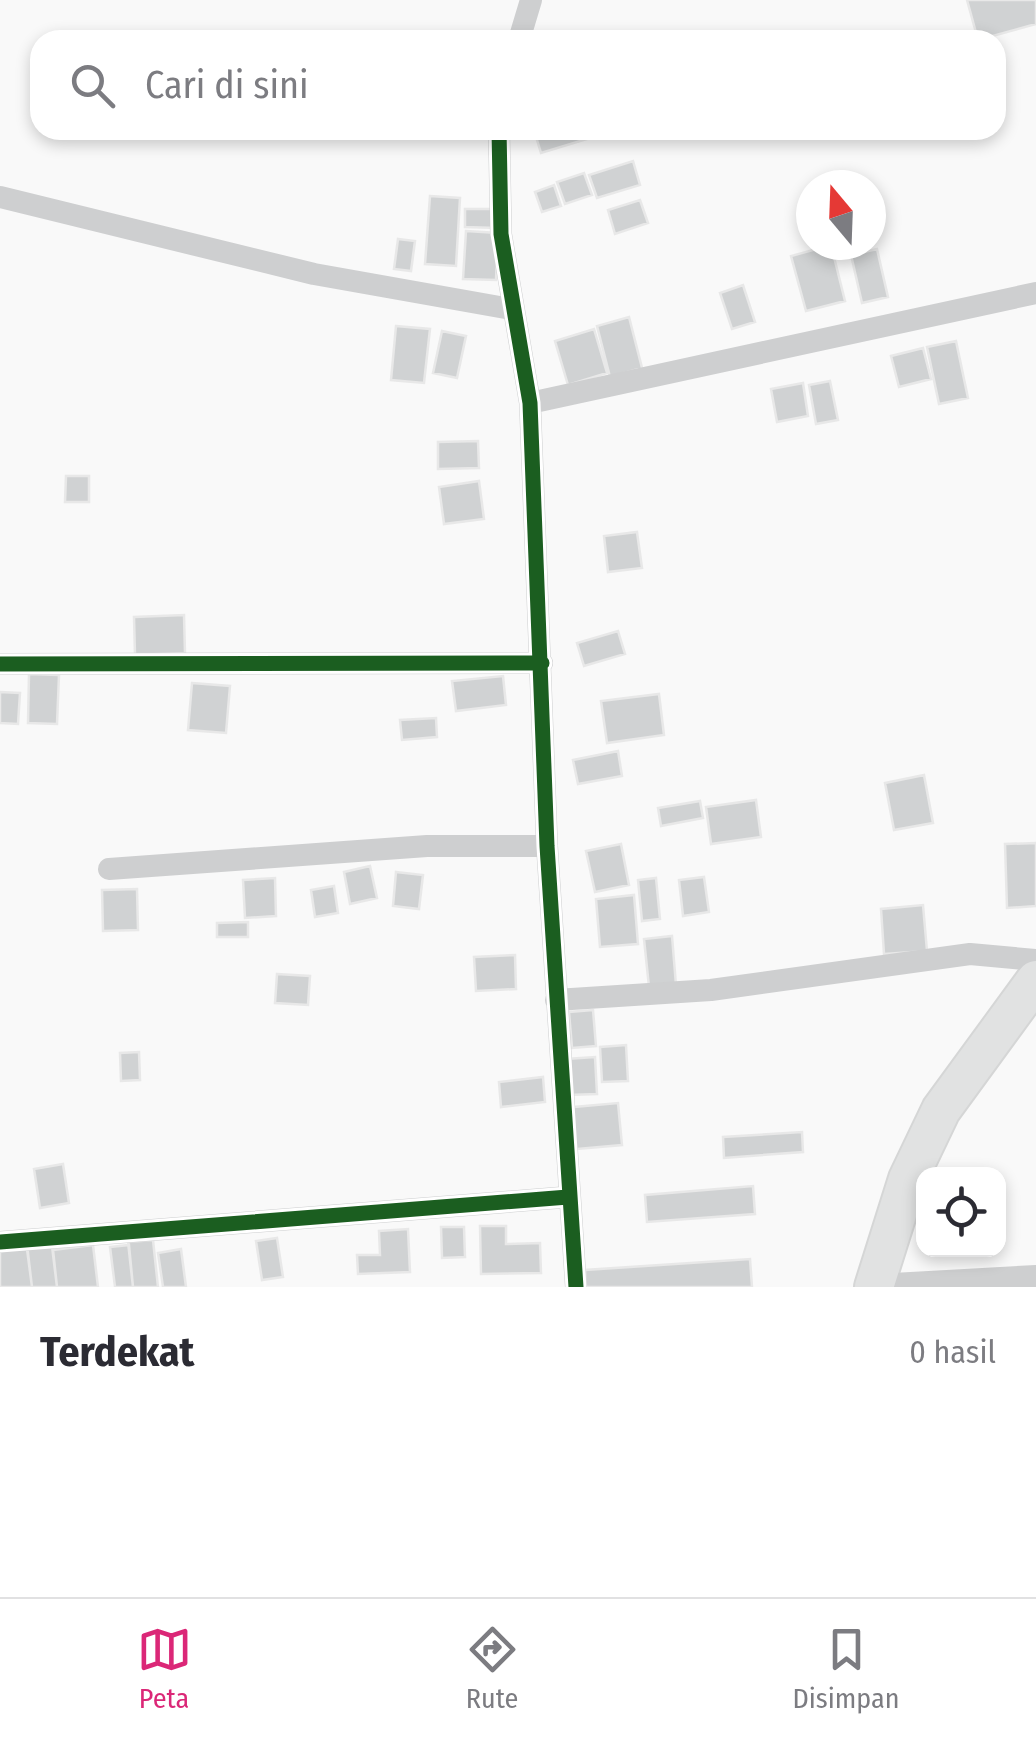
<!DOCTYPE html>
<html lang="id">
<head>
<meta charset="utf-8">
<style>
  body { margin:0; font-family:"Fira Sans Condensed",sans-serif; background:#f7f7f7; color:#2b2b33 }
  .controls { position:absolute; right:30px; bottom:30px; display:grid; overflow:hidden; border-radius:20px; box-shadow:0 5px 15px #0003 }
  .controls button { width:90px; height:90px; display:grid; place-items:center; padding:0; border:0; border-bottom:2px solid #e1e1e2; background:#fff; color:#2b2b33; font:50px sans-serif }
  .compass { position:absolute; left:796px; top:170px; width:90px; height:90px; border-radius:50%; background:#fff; box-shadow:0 5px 15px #0003; rotate:341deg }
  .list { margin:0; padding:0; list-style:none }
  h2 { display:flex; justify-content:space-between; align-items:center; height:130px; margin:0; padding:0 40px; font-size:42px }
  h2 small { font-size:32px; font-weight:400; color:#7c7c81 }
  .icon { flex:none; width:55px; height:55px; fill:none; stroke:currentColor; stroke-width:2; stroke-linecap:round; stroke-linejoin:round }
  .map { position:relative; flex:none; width:1036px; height:1287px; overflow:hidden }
  .search { position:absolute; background:#fff; box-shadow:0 5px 15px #0003; left:30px; right:30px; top:30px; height:110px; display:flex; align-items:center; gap:25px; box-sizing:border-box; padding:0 35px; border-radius:30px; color:#7c7c81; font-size:38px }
  .sheet { height:310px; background:#fff }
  nav { display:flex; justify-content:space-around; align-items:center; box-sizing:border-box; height:140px; border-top:2px solid #e1e1e2; background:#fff; font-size:28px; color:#7c7c81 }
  nav a { display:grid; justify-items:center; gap:5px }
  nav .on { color:#db2777 }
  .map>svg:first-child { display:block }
  .building { fill:#d0d2d3; stroke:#e8e8e8; stroke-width:2.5 }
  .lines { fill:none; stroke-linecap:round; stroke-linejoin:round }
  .trunk-casing { stroke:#d5d6d6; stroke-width:42 }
  .minor { stroke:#cecfd0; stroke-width:22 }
  .trunk { stroke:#e1e2e2; stroke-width:38 }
  .cycleway-casing { stroke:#fff; stroke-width:21 }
  .cycleway { stroke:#1b5e20; stroke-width:15 }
</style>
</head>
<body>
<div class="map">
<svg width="1036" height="1287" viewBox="0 0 1036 1287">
  <rect width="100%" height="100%" fill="#f9f9f9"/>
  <!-- building -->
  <path class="building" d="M967 0H1036V24L978 40Z
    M534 130H609L610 132 541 153Z
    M633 161 640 185 597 198 589 175Z
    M584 173 592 195 565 204 557 182Z
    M554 185 561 206 542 212 535 192Z
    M430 196 460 198 456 266 425 264Z
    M640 200 648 223 615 234 608 210Z
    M465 209H497V228L465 227Z
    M466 231 498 233 496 280 463 279Z
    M398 239 415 241 411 271 394 269Z
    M831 245 845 301 806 311 791 256Z
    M877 249 888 297 862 303 851 255Z
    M743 285 755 322 732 329 720 293Z
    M629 317 642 368 610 377 597 326Z
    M396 326 430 329 424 383 391 380Z
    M594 329 607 373 568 385 555 341Z
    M442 331 466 336 457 378 433 373Z
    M956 341 968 398 939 404 927 347Z
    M923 348 931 379 899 387 891 356Z
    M830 381 838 420 816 424 809 385Z
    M803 383 808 416 777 422 771 389Z
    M478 441 479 468 438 469V442Z
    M66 476H89V502H65Z
    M479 481 484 519 444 524 439 487Z
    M637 532 642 568 608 572 604 536Z
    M184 615 185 653 135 655 134 617Z
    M618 631 625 654 584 666 577 643Z
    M29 674 59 675 57 724 28 723Z
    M503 676 506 705 456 711 452 681Z
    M192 683 230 686 226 733 188 730Z
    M0 692 20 693 18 724 0 723Z
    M659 694 664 735 607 743 601 701Z
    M436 718 437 737 402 740 400 720Z
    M618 751 622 776 578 784 573 760Z
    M924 775 933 823 894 830 885 783Z
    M756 800 761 837 711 844 706 807Z
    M700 801 703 818 661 826 658 808Z
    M1036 843V906L1007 908 1005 844Z
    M621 844 629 885 595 892 586 851Z
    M370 866 377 898 350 904 344 872Z
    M396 872 423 875 419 909 393 906Z
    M704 877 709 912 683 916 679 880Z
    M275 878 276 916 245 918 243 880Z
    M656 878 660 919 642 921 638 880Z
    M334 886 338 913 315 917 311 890Z
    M137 889 138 930 103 931 102 890Z
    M634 895 638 944 600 947 596 899Z
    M923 905 927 951 884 954 881 909Z
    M248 922V937H217V923Z
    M672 936 676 985 649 987 644 939Z
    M515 955 516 989 476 991 474 957Z
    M277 974 310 976 308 1005 275 1003Z
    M593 1010 596 1046 572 1048 569 1012Z
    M626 1045 628 1081 602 1082 600 1047Z
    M139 1052 140 1080 121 1081 120 1053Z
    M595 1057 597 1094 568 1095 566 1059Z
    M543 1077 545 1102 501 1107 499 1082Z
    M618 1103 622 1145 566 1150 563 1108Z
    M802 1132 803 1152 724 1158 723 1137Z
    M63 1164 69 1203 40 1208 34 1169Z
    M753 1186 755 1214 647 1222 645 1195Z
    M480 1226H506V1244L540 1243 541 1273 481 1274Z
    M441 1227H464L465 1257 442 1258Z
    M408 1229 410 1272 358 1274 357 1255H380L379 1231Z
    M277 1238 283 1277 262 1280 256 1241Z
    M153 1240 158 1287H133L128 1242Z
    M27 1245 32 1287H0V1248Z
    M93 1245 98 1287H57L53 1250Z
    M129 1245 133 1287H115L110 1247Z
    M52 1246 57 1287H32L27 1249Z
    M181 1249 186 1287H163L158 1253Z
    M750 1259 752 1287H586L585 1270Z"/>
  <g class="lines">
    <!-- trunk casing -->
    <g class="trunk-casing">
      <path id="trunk" d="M874 1287 908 1179 941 1110 1036 980"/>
    </g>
    <!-- minor -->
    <path class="minor" d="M519 40 531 0
      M499 130 501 234 530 403 547 846 576 1287
      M0 197 314 274 511 309
      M530 403 1036 293
      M0 664 542 663
      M109 869 427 846H547
      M556 1000 711 990 970 954 1036 960
      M0 1242 568 1197
      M875 1285 1036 1276"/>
    <!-- trunk -->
    <use href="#trunk" class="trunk"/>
    <!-- cycleway casing -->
    <g class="cycleway-casing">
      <path id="cycleway" d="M499 130 501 234 530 403 547 846 576 1287
        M0 664 542 663
        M0 1242 568 1197"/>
    </g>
    <!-- cycleway -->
    <use href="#cycleway" class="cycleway"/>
  </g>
</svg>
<div class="controls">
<button><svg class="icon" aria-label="locate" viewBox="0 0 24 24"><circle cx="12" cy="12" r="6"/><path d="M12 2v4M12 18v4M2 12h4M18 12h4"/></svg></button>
</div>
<svg class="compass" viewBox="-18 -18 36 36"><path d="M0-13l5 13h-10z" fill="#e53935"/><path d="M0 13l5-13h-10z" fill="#7c7c81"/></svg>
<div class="search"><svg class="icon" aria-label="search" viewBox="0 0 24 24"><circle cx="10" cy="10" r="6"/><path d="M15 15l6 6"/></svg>Cari di sini</div>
</div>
<section class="sheet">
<h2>Terdekat<small>0 hasil</small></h2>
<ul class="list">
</ul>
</section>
<nav>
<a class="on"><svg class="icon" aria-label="map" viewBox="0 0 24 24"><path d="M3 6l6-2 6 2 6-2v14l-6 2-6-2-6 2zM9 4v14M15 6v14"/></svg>Peta</a>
<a><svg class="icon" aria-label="directions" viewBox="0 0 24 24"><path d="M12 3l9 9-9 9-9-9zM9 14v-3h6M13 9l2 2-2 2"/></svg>Rute</a>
<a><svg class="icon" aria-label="saved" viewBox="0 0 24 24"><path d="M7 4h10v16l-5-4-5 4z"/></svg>Disimpan</a>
</nav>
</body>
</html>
